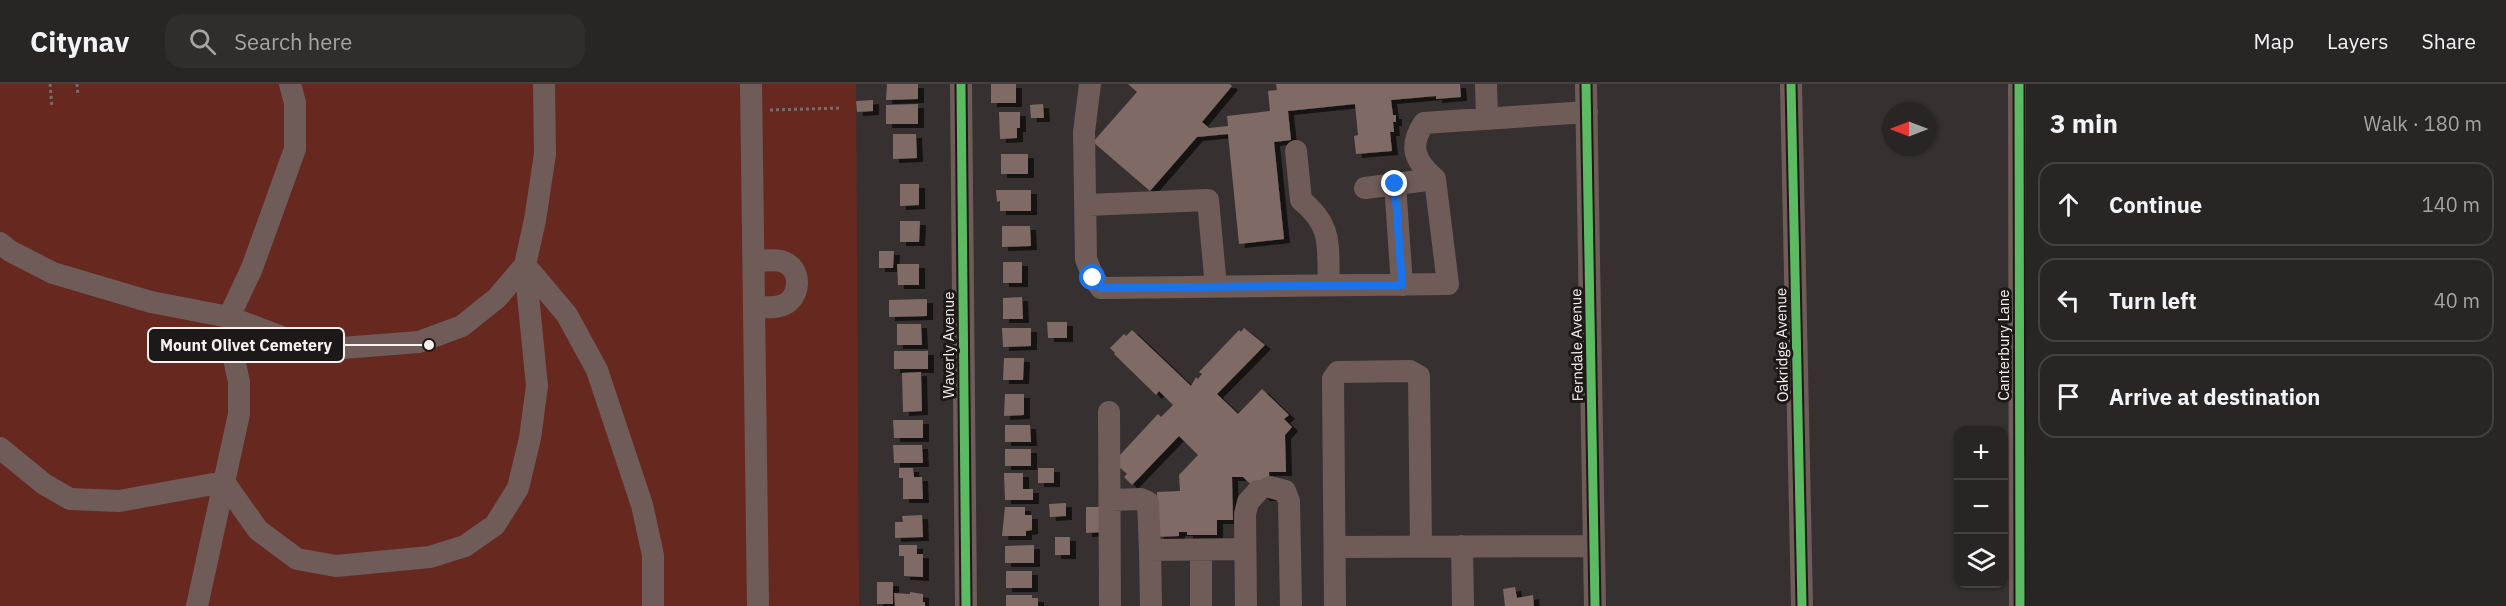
<!DOCTYPE html>
<html lang="en">
<head>
<meta charset="utf-8">
<style>
  body { margin:0; font-family:"IBM Plex Sans",sans-serif; background:#302d2c; color:#f1f3f6 }
  .controls { position:absolute; right:18px; bottom:18px; display:grid; overflow:hidden; border-radius:12px; box-shadow:0 2px 4px #0004 }
  .controls button { width:54px; height:54px; display:grid; place-items:center; padding:0; border:0; border-bottom:2px solid #444241; background:#282524; color:#f1f3f6; font:30px sans-serif }
  .compass { position:absolute; left:1882px; top:18px; width:54px; height:54px; border-radius:50%; background:#282524; box-shadow:0 2px 4px #0004; rotate:270deg }
  .stop { position:absolute; width:18px; height:18px; margin:-14px; border:4px solid #1a73e8; border-radius:50%; background:#fff }
  .stop.end { background:#1a73e8; border-color:#fff; box-shadow:0 2px 6px #0008 }
  .list { margin:0; padding:0; list-style:none }
  h2 { display:flex; justify-content:space-between; align-items:center; height:78px; margin:0; padding:0 24px; font-size:26px }
  h2 small { font-size:20px; font-weight:400; color:#a5a5a6 }
  .list li { display:grid; grid-template-columns:39px 1fr auto; gap:18px; align-items:center; box-sizing:border-box; height:84px; margin:0 12px 12px; padding:0 12px; border:2px solid #444241; border-radius:18px }
  .list b { display:block; font-size:22px; white-space:nowrap }
  .list em { font-size:20px; font-style:normal; color:#a5a5a6 }
  .icon { flex:none; width:33px; height:33px; fill:none; stroke:currentColor; stroke-width:2; stroke-linecap:round; stroke-linejoin:round }
  .map { position:relative; flex:none; width:2026px; height:522px; overflow:hidden }
  header { display:flex; align-items:center; gap:36px; box-sizing:border-box; height:84px; padding:0 30px; background:#282524; border-bottom:2px solid #444241 }
  header strong { font-size:28px }
  nav { display:flex; gap:33px; margin-inline-start:auto; font-size:21px }
  .search { width:420px; height:54px; background:#302d2c; display:flex; align-items:center; gap:15px; box-sizing:border-box; padding:0 21px; border-radius:18px; color:#a5a5a6; font-size:22px }
  main { display:flex }
  aside { flex:1; background:#282524 }
  .map>svg:first-child { display:block }
  .green { fill:#672820 }
  .building { fill:#7f6a66; filter:url(#shadow) }
  .lines { fill:none; stroke-linecap:round; stroke-linejoin:round }
  .path { stroke:#796d6c; stroke-width:3; stroke-dasharray:3 3; stroke-linecap:butt }
  .minor { stroke:#6f5c59; stroke-width:22 }
  .cycleway-casing { stroke:#1d1918; stroke-width:13 }
  .cycleway { stroke:#5cba63; stroke-width:9 }
  .route { stroke:#1a73e8; stroke-width:8 }
  .labels { text-anchor:middle; stroke-width:6; stroke-linejoin:round; paint-order:stroke }
  .street-label { font-size:15px; fill:#f8f1f0; stroke:#1d1918 }
  .leader { fill:none; stroke:#f8f1f0; stroke-width:2 }
  .callout-dot { fill:#f8f1f0; stroke:#1d1918; stroke-width:2 }
  .callout { fill:#1d1918; stroke:#f8f1f0; stroke-width:2 }
  .callout-label { font-size:16px; text-anchor:middle; font-weight:bold; fill:#f8f1f0 }
</style>
</head>
<body>
<header>
<strong>Citynav</strong>
<div class="search"><svg class="icon" aria-label="search" viewBox="0 0 24 24"><circle cx="10" cy="10" r="6"/><path d="M15 15l6 6"/></svg>Search here</div>
<nav><a>Map</a><a>Layers</a><a>Share</a></nav>
</header>
<main>
<div class="map">
<svg width="2026" height="522" viewBox="0 0 2026 522">
  <defs>
    <filter id="shadow"><feDropShadow dx="6" dy="4" stdDeviation="0" flood-color="#0009"/></filter>
  </defs>
  <rect width="100%" height="100%" fill="#363130"/>
  <!-- green -->
  <path class="green" d="M0 0H856L859 522H0Z"/>
  <!-- building -->
  <path class="building" d="M887 0H918V15L886 16Z
    M991 0H1016V19H991Z
    M1128 0H1230L1232 2 1202 38 1209 44 1228 42 1227 32 1270 27 1268 7 1277 6 1276 0H1460L1461 13 1436 15V12L1391 16 1393 31H1396V38H1393L1394 48H1390L1392 67 1356 70 1354 52 1358 51 1355 20 1288 27 1291 56 1274 58 1284 155 1239 160 1228 50 1197 53 1150 107 1093 58 1137 8Z
    M873 16V27L857 28 856 17Z
    M918 20V40H886V21Z
    M1043 20 1044 34H1031L1030 21Z
    M999 28H1020V44H1017V54L1000 55Z
    M893 50H916L917 74 893 75Z
    M1001 70H1028V90H1001Z
    M900 100H919V121L900 122Z
    M996 106H1031V127H1000V117L997 118Z
    M900 137H920L919 158H900Z
    M1002 142H1030L1031 162 1002 163Z
    M879 167H894L893 184H879Z
    M1003 178H1022V199H1003Z
    M897 180H919V201H898Z
    M1022 213 1023 235H1003V214Z
    M927 215V232L889 233V216Z
    M1047 238H1067V254H1048Z
    M897 240H921L922 261H897Z
    M1002 244H1031V262L1003 263Z
    M1244 244 1265 261 1217 310 1238 330 1262 305 1289 331 1284 335 1292 343 1285 351 1286 388H1269L1270 413H1264L1243 393H1232L1233 436H1217V451H1187V448H1179V452L1158 453 1157 408 1180 407 1179 391 1198 371 1179 352 1132 401 1124 393 1127 390 1115 379 1118 373 1158 330 1161 333 1173 321 1159 307 1156 311 1114 270 1115 269 1110 264 1124 250 1126 252 1132 246 1191 302 1196 293 1198 295 1202 290 1199 288 1239 246 1241 248Z
    M894 267H928V285H894Z
    M1004 274H1024L1023 296H1003Z
    M921 288 922 327 903 328 902 289Z
    M1005 310H1024V331L1004 332Z
    M893 336H923V354H894Z
    M1005 341H1030L1031 358H1005Z
    M893 361H922L923 379H894Z
    M1005 365H1031V382H1005Z
    M899 384H913L914 393H922L923 415H903V394H899Z
    M1038 384H1054V399H1038Z
    M1004 389H1023V405H1033V416H1005Z
    M1066 419V432L1050 433 1049 420Z
    M1005 423H1025V431H1032V446L1026 447V452H1002Z
    M1086 423H1103V448L1086 449Z
    M922 431 923 453 895 454V438H903L902 432Z
    M1055 453H1070V471H1055Z
    M899 461H917V470H923V493L904 492V472H899Z
    M1034 461V479H1005V462Z
    M1006 487H1032V504H1006Z
    M877 498H893V520H877Z
    M1515 503 1517 514 1533 511 1534 522H1505L1503 505Z
    M910 508 923 510V518H925V522H895L894 509 910 510Z
    M1006 511H1032V514H1038V522H1006Z"/>
  <g class="lines">
    <!-- path -->
    <path class="path" d="M50 0 52 23
      M77 0 78 12
      M770 26 841 24"/>
    <!-- minor -->
    <path class="minor" d="M751 0 758 522
      M961 0 966 522
      M1090 0 1084 48 1086 175 1093 193 1101 204 1448 200 1435 95 1365 104
      M1486 0 1487 33
      M1586 0 1595 522
      M1791 0 1802 522
      M2019 0 2020 522
      M1296 67 1301 116C1334 143 1327 162 1329 201
      M1435 95C1415 77 1408 63 1424 39L1587 28
      M1395 100 1402 201
      M1086 121 1208 116 1216 203
      M0 159 10 167 53 189 151 218 229 233 290 256 342 264 419 258 462 242 497 214 525 181 535 136 545 70 544 0
      M754 177C764 177 777 174 786 179 801 187 800 210 787 219 778 225 765 223 754 223
      M1109 328 1110 522
      M0 364 44 400 70 415 119 417 224 398 258 446 297 475 336 482 430 473 465 462 495 441 518 404 530 354 537 302 525 181 567 231 597 286 642 421 653 471V522
      M1270 403 1285 407 1289 417 1291 522
      M1110 416 1141 415 1148 418 1150 466
      M1462 462 1463 522
      M1335 463 1594 462
      M1201 466V522
      M197 522 239 330V298L231 261 229 233 252 184 295 65V19L290 0
      M1151 522 1150 466 1245 465
      M1246 522 1245 430 1248 418 1258 407
      M1335 522 1333 295 1338 288 1410 287 1419 292 1421 462"/>
    <!-- cycleway casing -->
    <g class="cycleway-casing">
      <path id="cycleway" d="M961 0 966 522
        M1586 0 1595 522
        M1791 0 1802 522
        M2019 0 2020 522"/>
    </g>
    <!-- cycleway -->
    <use href="#cycleway" class="cycleway"/>
  </g>
  <g class="lines">
    <!-- route -->
    <path class="route" d="M1093 194 1101 204 1402 201 1395 100"/>
  </g>
  <g class="labels">
    <!-- street labels -->
    <g class="street-label">
      <text transform="translate(949 261) rotate(-90)" y="5">Waverly Avenue</text>
      <text transform="translate(1577 261) rotate(-91)" y="5">Ferndale Avenue</text>
      <text transform="translate(1782 261) rotate(-91)" y="5">Oakridge Avenue</text>
      <text transform="translate(2004 261) rotate(-90)" y="5">Canterbury Lane</text>
    </g>
  </g>
  <!-- callouts -->
  <path class="leader" d="M429 261L344 261"/>
  <circle class="callout-dot" cx="429" cy="261" r="6"/>
  <rect class="callout" x="148" y="244" width="196" height="34" rx="6"/>
  <g class="callout-label">
    <text x="246" y="267">Mount Olivet Cemetery</text>
  </g>
</svg>
<div class="controls">
<button>+</button>
<button>−</button>
<button><svg class="icon" aria-label="layers" viewBox="0 0 24 24"><path d="M12 4l9 5-9 5-9-5zM3 14l9 5 9-5"/></svg></button>
</div>
<svg class="compass" viewBox="-18 -18 36 36"><path d="M0-13l5 13h-10z" fill="#e53935"/><path d="M0 13l5-13h-10z" fill="#a5a5a6"/></svg>
<div class="stop" style="left:1093px;top:194px"></div>
<div class="stop end" style="left:1395px;top:100px"></div>
</div>
<aside>
<h2>3 min<small>Walk · 180 m</small></h2>
<ul class="list">
<li><svg class="icon" aria-label="ahead" viewBox="0 0 24 24"><path d="M12 20V5M6 11l6-6 6 6"/></svg><div><b>Continue</b></div><em>140 m</em></li>
<li><svg class="icon" aria-label="left" viewBox="0 0 24 24"><path d="M17 20v-9H6M10 6l-5 5 5 5"/></svg><div><b>Turn left</b></div><em>40 m</em></li>
<li><svg class="icon" aria-label="arrive" viewBox="0 0 24 24"><path d="M6 21V4h12l-3 4 3 4H6"/></svg><div><b>Arrive at destination</b></div></li>
</ul>
</aside>
</main>
</body>
</html>
